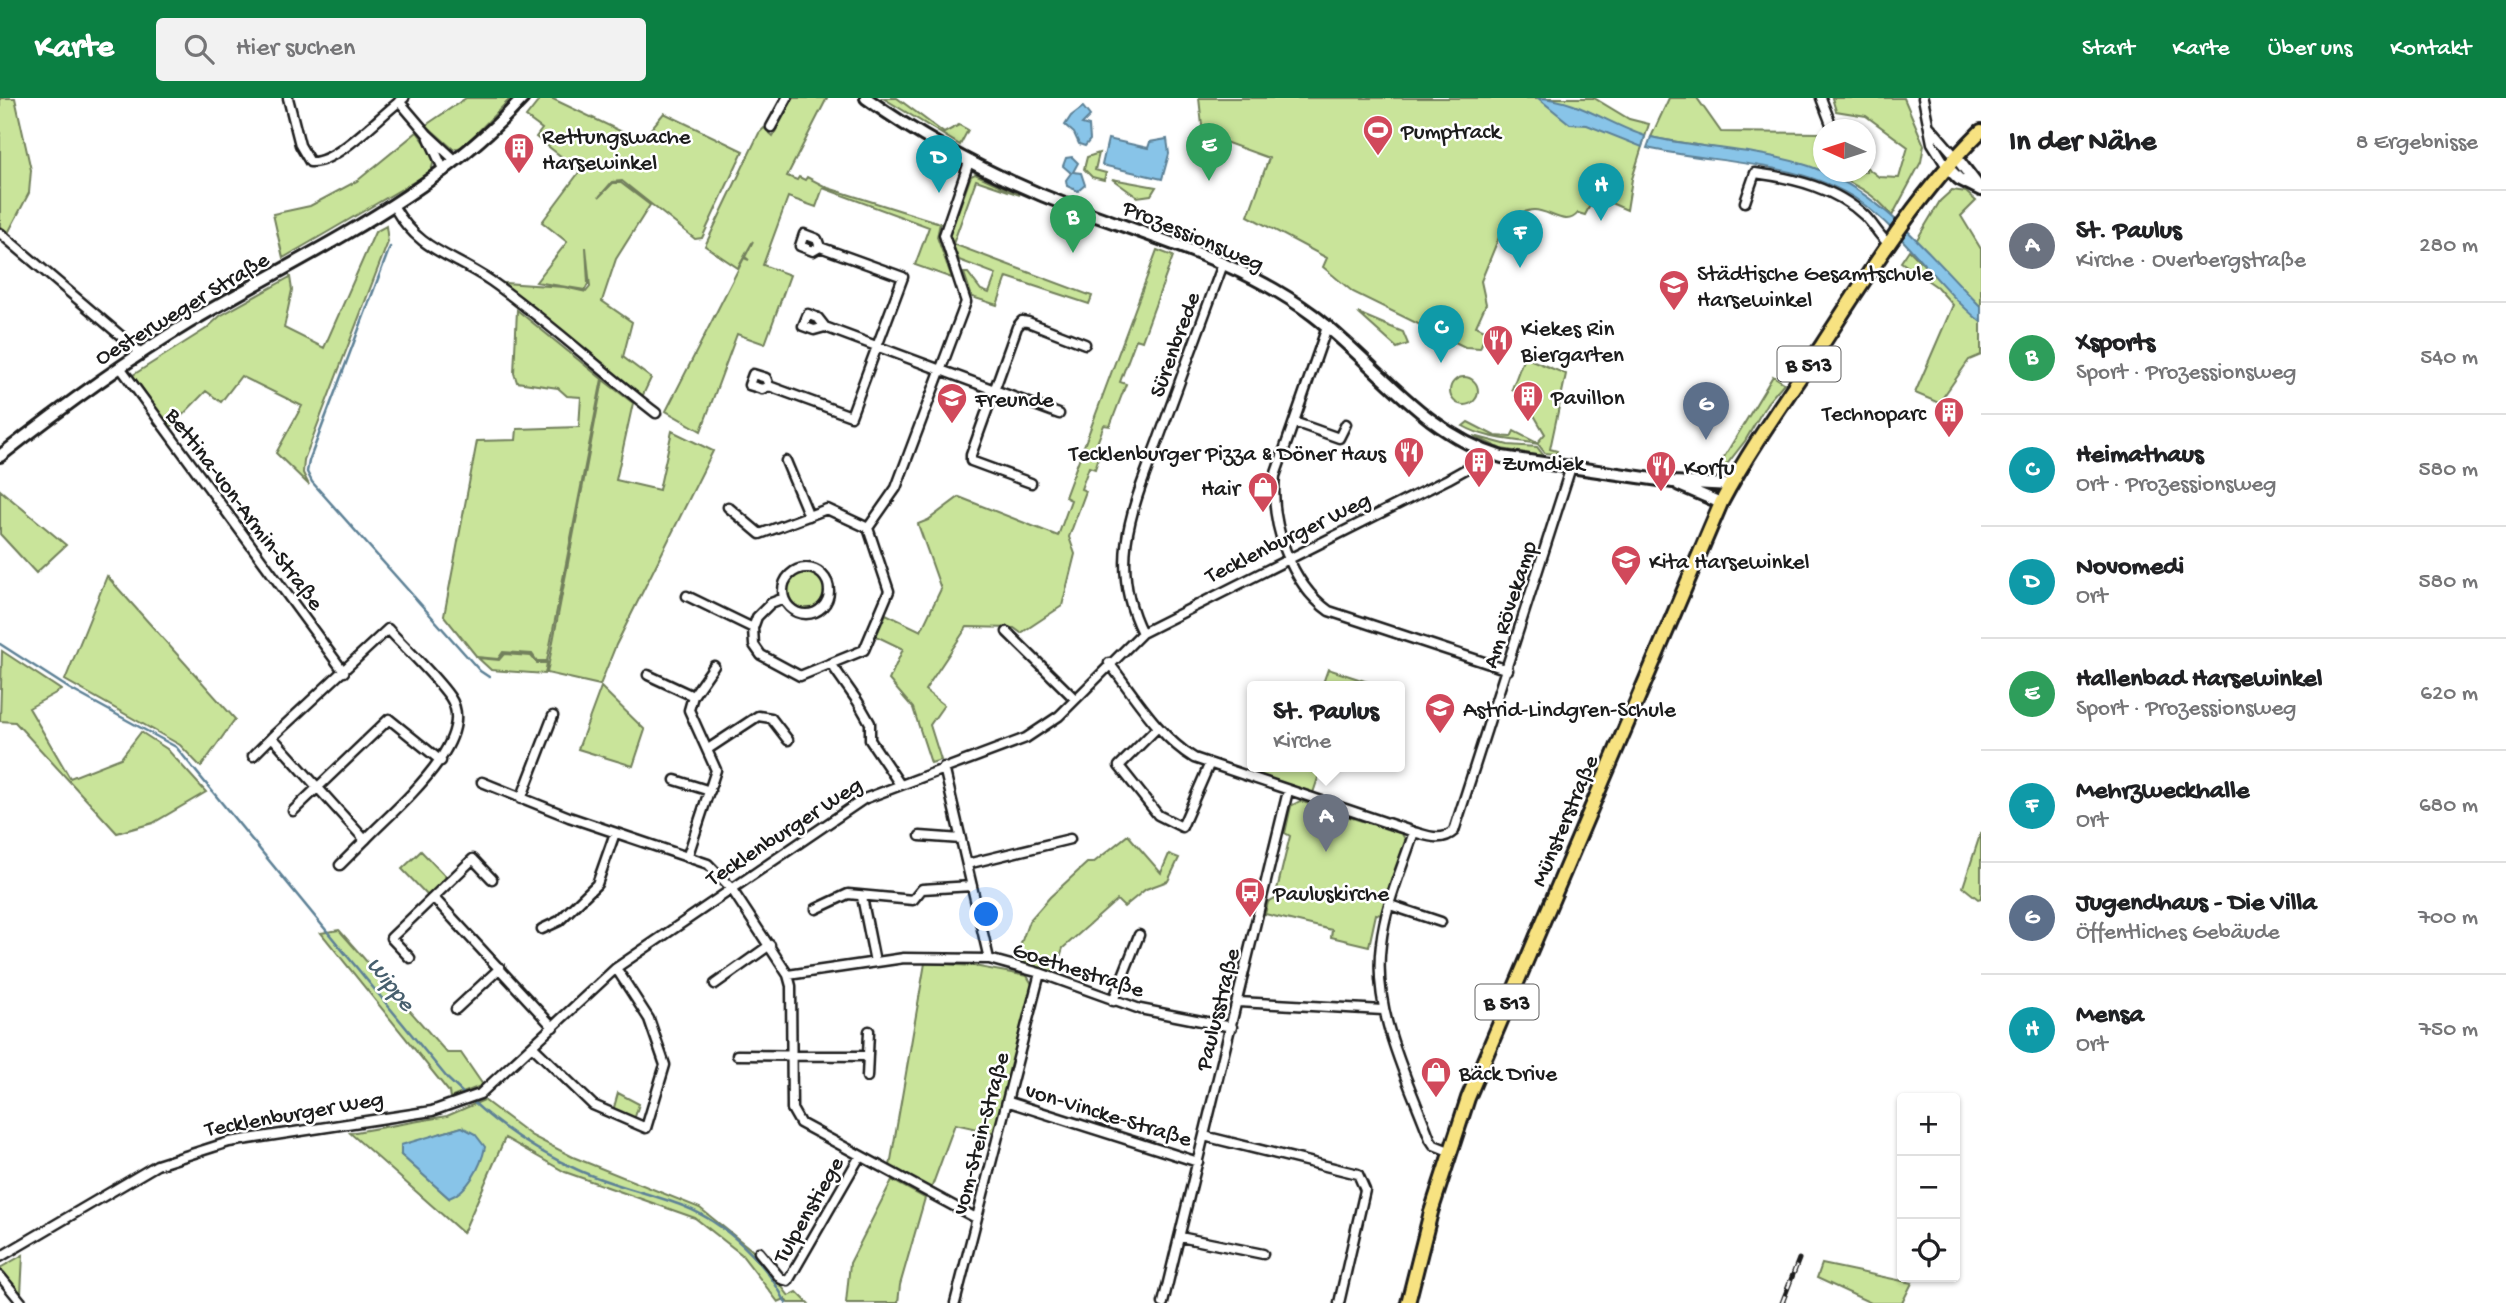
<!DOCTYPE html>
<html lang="de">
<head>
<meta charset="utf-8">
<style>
  body { margin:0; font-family:"Gochi Hand",sans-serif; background:#f2f2f2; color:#202124 }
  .controls { position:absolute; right:21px; bottom:21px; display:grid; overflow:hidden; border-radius:7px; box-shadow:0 2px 5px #0004 }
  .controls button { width:63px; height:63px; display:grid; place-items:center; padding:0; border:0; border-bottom:2px solid #e0e0e0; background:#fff; color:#202124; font:35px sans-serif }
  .compass { position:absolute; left:1813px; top:21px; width:63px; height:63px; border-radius:50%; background:#fff; box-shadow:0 2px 5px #0004; rotate:273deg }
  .you { position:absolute; left:987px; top:817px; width:24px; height:24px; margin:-18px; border:5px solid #fff; border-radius:50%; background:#1a73e8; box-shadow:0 0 0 10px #1a73e833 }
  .badge { display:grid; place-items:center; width:46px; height:46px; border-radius:50%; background:#0b8043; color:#fff; font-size:23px; font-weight:700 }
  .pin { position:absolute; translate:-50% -58px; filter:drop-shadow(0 2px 4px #0008) }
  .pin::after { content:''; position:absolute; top:37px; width:24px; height:21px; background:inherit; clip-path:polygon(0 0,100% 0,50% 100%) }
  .popup { position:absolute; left:1247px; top:583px; width:158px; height:91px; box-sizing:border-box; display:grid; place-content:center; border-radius:7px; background:#fff; filter:drop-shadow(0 2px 5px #0005); font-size:23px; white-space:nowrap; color:#757577 }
  .popup b { font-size:26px; color:#202124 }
  .popup::after { content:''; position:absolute; left:50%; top:100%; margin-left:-14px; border:14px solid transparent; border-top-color:#fff }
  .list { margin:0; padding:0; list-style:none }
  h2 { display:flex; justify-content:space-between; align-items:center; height:91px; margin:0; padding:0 28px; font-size:30px }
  h2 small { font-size:23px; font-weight:400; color:#757577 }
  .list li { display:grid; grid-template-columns:46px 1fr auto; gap:21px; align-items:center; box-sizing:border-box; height:112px; padding:0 28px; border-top:2px solid #e0e0e0 }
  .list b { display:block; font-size:26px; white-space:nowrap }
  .list p { margin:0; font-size:23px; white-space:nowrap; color:#757577 }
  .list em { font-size:23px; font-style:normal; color:#757577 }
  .icon { flex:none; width:38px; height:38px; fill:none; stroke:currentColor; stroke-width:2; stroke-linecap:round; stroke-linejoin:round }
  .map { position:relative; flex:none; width:1981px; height:1205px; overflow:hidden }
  header { display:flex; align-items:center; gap:42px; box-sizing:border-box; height:98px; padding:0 35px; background:#0b8043; color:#fff }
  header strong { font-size:33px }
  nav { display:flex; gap:38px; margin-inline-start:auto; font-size:24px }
  .search { width:490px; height:63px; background:#f2f2f2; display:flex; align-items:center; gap:18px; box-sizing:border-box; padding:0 24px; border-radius:7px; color:#757577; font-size:26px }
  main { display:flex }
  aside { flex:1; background:#fff }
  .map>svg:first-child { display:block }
  .green { fill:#c9e49a; stroke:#72805b; stroke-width:2; fill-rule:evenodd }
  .water { fill:#88c4e8; stroke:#5d8196; stroke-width:2 }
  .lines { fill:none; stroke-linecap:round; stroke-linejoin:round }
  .stream { stroke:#5d8196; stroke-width:2.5 }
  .street-casing { stroke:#1c1c1c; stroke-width:13 }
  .secondary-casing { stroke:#1c1c1c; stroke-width:16 }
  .primary-casing { stroke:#1c1c1c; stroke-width:18 }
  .street { stroke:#fff; stroke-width:8 }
  .secondary { stroke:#fff; stroke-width:10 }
  .primary { stroke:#f7e281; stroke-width:12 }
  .rail-casing { stroke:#1c1c1c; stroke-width:5 }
  .rail { stroke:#fff; stroke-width:2.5; stroke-dasharray:8; stroke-linecap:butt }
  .labels { text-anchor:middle; stroke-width:5; stroke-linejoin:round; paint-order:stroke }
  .shield { fill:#fff; stroke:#606060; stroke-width:2 }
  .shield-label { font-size:21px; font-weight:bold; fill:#1c1c1c }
  .poi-label { font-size:23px; fill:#1c1c1c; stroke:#fff; text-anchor:start }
  .street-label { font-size:23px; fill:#1c1c1c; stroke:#fff }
  .water-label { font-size:24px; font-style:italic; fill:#475f6e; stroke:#fff }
</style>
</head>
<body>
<header>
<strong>Karte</strong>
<div class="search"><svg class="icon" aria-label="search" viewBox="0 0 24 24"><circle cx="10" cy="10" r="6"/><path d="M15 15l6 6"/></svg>Hier suchen</div>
<nav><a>Start</a><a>Karte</a><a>Über uns</a><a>Kontakt</a></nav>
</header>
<main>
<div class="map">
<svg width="1981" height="1205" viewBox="0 0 1981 1205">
  <rect width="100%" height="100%" fill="#fff"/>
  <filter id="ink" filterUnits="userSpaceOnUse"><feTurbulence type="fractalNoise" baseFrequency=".0143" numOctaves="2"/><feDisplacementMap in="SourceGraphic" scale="14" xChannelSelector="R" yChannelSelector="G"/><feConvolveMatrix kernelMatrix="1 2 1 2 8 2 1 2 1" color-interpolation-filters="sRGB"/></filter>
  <g filter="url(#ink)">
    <!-- green -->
    <path class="green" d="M0 0H15L31 72 29 95 7 137 0 130Z
      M466 0H511L463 49 453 51 426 27Z
      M541 0H551L641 43 664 15 743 53 702 140 695 141 622 83 612 84 599 99 613 85H621L650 107 616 161 602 203 632 224 623 259 651 280 642 299 510 194 503 185 564 189 586 194 590 189 586 149 588 186 585 192 536 184 567 144 542 124 580 73 536 39 542 31 526 19Z
      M793 0H827L787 78 797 82 799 79 805 82 807 79 828 90 940 125 937 139 952 180 915 167 929 129 823 90 816 109 788 99 763 167 790 177 765 246 737 236 701 333 666 313 744 160 749 162 745 159 753 143 738 170 705 148 759 35 764 30 773 38Z
      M883 0H897L944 35 959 27 968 32 960 47Z
      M1199 0H1594L1629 21 1649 26 1632 81 1627 112 1595 98 1585 117 1578 115C1566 130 1550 112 1534 112 1525 112 1514 119 1506 122L1481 183 1486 206 1476 228 1487 233 1480 250 1465 249 1353 194 1323 169 1327 160 1248 118 1269 60 1203 36Z
      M1669 0H1697L1721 34 1823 35 1824 74H1866V69L1879 79 1899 80 1908 49 1866 18 1836 13 1832 0H1904L1924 47 1921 64 1892 118C1849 58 1718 54 1651 39Z
      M417 34C427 47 440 60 429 75L283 160 273 116 310 108 357 83Z
      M1099 55 1095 72 1106 75 1104 82 1092 79 1084 71 1087 59Z
      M975 76 1020 97 976 82 953 146 1092 198 1089 206 1007 179 997 207 972 199 964 175H968L981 192 989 195 996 176 959 162 950 139V136L971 78Z
      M1112 81 1156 89 1151 97 1137 99Z
      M1952 92 1966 94 1976 103 1961 118 1981 151V209L1916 143 1940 103Z
      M386 128 388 144 304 362 303 375 309 387 276 355 302 308 241 278 221 304 206 293 170 330 133 277 206 231 220 218 290 179 292 192 284 230 324 250 375 134Z
      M1157 152 1173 158 1142 243 1136 241 1120 284 1126 286 1110 328 1104 327 1096 348 1102 350 1095 371 1089 369 1081 391 1086 393 1069 439 1075 456 1062 508 1021 535 1014 530 967 529 925 592 944 607 930 627 941 662 931 665 913 610 889 582 903 551 876 538 886 516 921 533 941 491 918 426 928 422 959 399 1058 438 1071 402 1065 399Z
      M1909 152 1981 224V257L1969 262 1939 305 1915 295 1953 207 1937 189 1901 164Z
      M517 212 602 281 547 563H537L532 556 503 554 498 561 477 559 444 518 477 343 516 342 517 331 579 329 581 299 567 298 558 290 517 284 514 275Z
      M1358 215 1403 234 1408 246 1397 250Z
      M1524 259 1566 276 1550 351 1557 353 1556 356 1545 355 1538 346C1512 341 1488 342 1463 328L1468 324 1495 338 1511 339 1514 333 1537 345 1545 336 1531 312V305L1512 291Z
      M1773 278 1784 285 1767 305 1745 343 1721 374H1715Z
      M1450 293a14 14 0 1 1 28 0a14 14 0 1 1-28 0Z
      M603 282 633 305 616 382 659 392 672 333 713 353 616 547 600 587 547 575Z
      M1474 338 1508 347 1537 349 1544 358 1501 351Z
      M0 392 66 447 36 475 0 436Z
      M787 492a19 19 0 1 1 38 0a19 19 0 1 1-38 0Z
      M107 478 235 621 201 669 180 647 65 582Z
      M2 553 61 592 29 610 70 680 121 660 141 634 167 651 206 694 153 725 117 735 15 624 0 623Z
      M504 556 531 558 537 565H547L545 576 491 572 478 560 499 562Z
      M1328 571 1377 587 1376 588H1322Z
      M601 589 645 632 633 668 578 651Z
      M1262 668H1322L1313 695 1259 677Z
      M1300 703 1402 736 1406 743 1382 817 1376 816 1369 848 1331 839 1332 832 1265 816 1268 804 1275 800 1290 738 1285 735 1291 708Z
      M1981 734V800L1978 801 1963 789Z
      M1128 737 1161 775 1169 756 1179 760 1168 783 1146 791 1124 809 1117 802 1063 850 1055 874 1015 862 1029 823 1050 799 1087 765H1093Z
      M421 753 448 781 429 799 402 771Z
      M339 832 447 955H461L483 987 450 1000 449 994 321 835Z
      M925 865 974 868 1027 878 1032 886 996 1035 955 1026 931 1091 890 1068Z
      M618 995 639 1006 634 1022 613 1013Z
      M484 1002 532 1038 573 1059 700 1110 758 1157 789 1198 797 1194 808 1205H788L785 1201 778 1204 741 1156 695 1120 565 1074 505 1040 463 1135 350 1035 447 1018ZM462 1029 449 1100 401 1057 439 1036Z
      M892 1082 925 1100 900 1187 898 1205H846L850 1165Z
      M23 1157 21 1196 0 1170Z
      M1822 1166 1912 1185 1902 1205H1871L1817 1180Z"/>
    <!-- water -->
    <path class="water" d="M1538 0C1575 0 1610 27 1645 38L1642 49 1587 27 1570 26Z
      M1083 9 1090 18 1082 26 1089 28 1090 42 1085 48 1079 46 1074 35 1065 27 1071 18Z
      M1651 39C1702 51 1758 51 1809 68 1881 93 1929 156 1981 209V224C1936 188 1906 136 1859 103 1799 62 1716 66 1647 50Z
      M1108 41 1148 50 1150 44 1167 41 1169 56 1162 81 1102 67Z
      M1072 59 1078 65 1073 74 1081 75 1085 87 1078 93 1067 88 1066 82 1071 75 1063 68 1066 60Z
      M462 1029 475 1036 485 1049C481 1069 468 1093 449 1100L401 1057V1047Z"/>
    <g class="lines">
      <!-- stream -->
      <path class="stream" d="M390 149 309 363 307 374 312 384 480 573 489 579
        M0 546 70 591 176 649 448 981 466 998
        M471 1002C503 1032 538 1054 578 1072 611 1087 649 1095 683 1108 726 1125 766 1164 786 1205"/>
      <!-- street casing -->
      <g class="street-casing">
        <path id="street" d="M288 0 300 47 310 64C337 66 381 16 404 0
          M1821 0 1831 26
          M1923 0 1932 45 1947 69
          M399 3 428 37 456 63
          M771 29 787 0
          M1930 29 1956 59
          M429 40 444 73
          M1745 104 1755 75C1793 80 1836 90 1865 118 1874 127 1879 138 1889 146
          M394 109C420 154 452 156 491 183 548 223 600 272 656 315
          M0 135 141 255
          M825 229 818 220 808 216 803 228 814 232 825 229 1059 316
          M1327 229 1275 378C1270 425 1290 485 1329 513L1508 572
          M120 269 344 574
          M769 288 766 280 753 276 749 287 762 291 769 288 851 318 903 179 820 149 813 153 800 148 804 136 817 141 820 149
          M1294 324 1339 340 1346 326
          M1159 340 1223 166
          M786 363 809 418
          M1031 385 971 363V357L1017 229 1022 223 1028 224 1085 246
          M728 409 760 436 827 411 868 430
          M868 430 896 390 966 204 944 137 969 64
          M783 493a23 23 0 1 1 46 0a23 23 0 1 1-46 0Z
          M687 498 753 530
          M784 500 771 505 757 519 753 530 754 547 761 557 800 578 864 552 889 493 868 430
          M388 531C408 553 433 575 450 599 480 643 392 713 365 742L272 639Z
          M1007 534 1075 601
          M1142 535C1107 465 1133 409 1158 342
          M1109 565C1135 598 1158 638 1194 660L1414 734C1428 738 1442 744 1454 733L1571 369
          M832 567 858 604 870 625V642L899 685
          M648 577 693 598
          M1158 629 1119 668 1158 717 1182 729 1209 667
          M708 651 758 618 771 620 788 642
          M253 658 272 639
          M944 669 989 861
          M675 682 710 693
          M482 684 569 719 708 766 731 790 788 877 791 888 792 1011 800 1025 976 1120
          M521 701 553 618
          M293 713 389 621 441 663
          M1414 734C1402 770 1385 808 1381 846 1372 914 1407 979 1430 1041L1434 1047 1449 1053
          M920 738 961 741
          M688 757 716 672 689 612 693 598 714 568
          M967 766 1070 741
          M340 767 365 742
          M862 799 875 864
          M434 800 553 929
          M1390 807 1441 824
          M816 811 848 796 913 802 922 791 972 788
          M542 831 559 823 597 786 615 735
          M410 860 391 840 473 761 492 781
          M788 877 904 860 989 861 1040 875 1140 911 1232 929
          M715 886 770 847
          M1113 903 1139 837
          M1238 904 1383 912
          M456 911 500 870
          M533 949 593 1007 646 1030 665 967 649 921 616 870
          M737 957 868 958
          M867 979 869 933
          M1009 1004 1198 1064
          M1204 1038 1358 1076 1365 1092 1339 1205
          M1180 1139 1263 1156
          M759 1154 781 1181 788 1183 860 1058
          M0 1159 157 1067 229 1044 432 1013 480 996 616 870 864 701 1026 640 1059 618 1142 535 1448 381 1466 371 1479 352
          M0 1178 22 1205
          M955 1205 1040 875
          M1163 1205 1288 693"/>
      </g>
      <!-- secondary casing -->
      <g class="secondary-casing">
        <path id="secondary" d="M866 0C930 46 1002 83 1077 111 1157 141 1244 165 1313 217 1377 266 1422 335 1502 359L1673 384 1731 387
          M1956 59 1981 92
          M1947 69 1959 81 1981 92
          M0 358C61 310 124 264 190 224 307 154 430 102 523 0
          M1679 387 1721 405"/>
      </g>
      <!-- primary casing -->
      <g class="primary-casing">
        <path id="primary" d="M1408 1205 1431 1114 1468 1000 1721 405C1750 350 1787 299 1822 247 1870 173 1918 95 1981 33"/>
      </g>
      <!-- street -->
      <use href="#street" class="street"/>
      <!-- secondary -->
      <use href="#secondary" class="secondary"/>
      <!-- primary -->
      <use href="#primary" class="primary"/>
      <!-- rail casing -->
      <g class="rail-casing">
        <path id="rail" d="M1782 1205 1799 1161"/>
      </g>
      <!-- rail -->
      <use href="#rail" class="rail"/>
    </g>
  </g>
  <!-- icons -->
  <defs>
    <g id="stadium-pin" transform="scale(1.575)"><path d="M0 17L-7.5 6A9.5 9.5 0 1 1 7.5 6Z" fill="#d1495b" stroke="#fff"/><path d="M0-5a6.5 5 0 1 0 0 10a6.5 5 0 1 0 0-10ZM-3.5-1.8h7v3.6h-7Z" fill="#fff"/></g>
    <g id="building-pin" transform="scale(1.575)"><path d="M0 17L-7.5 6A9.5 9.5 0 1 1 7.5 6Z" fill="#d1495b" stroke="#fff"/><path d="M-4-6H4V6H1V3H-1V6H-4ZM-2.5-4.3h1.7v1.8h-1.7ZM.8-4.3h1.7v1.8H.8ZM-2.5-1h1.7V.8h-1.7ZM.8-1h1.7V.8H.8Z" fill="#fff"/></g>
    <g id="school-pin" transform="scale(1.575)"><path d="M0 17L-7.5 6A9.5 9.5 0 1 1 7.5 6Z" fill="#d1495b" stroke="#fff"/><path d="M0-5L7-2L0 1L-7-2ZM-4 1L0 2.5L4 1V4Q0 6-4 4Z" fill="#fff"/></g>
    <g id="restaurant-pin" transform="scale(1.575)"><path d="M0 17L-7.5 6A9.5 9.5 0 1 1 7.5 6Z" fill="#d1495b" stroke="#fff"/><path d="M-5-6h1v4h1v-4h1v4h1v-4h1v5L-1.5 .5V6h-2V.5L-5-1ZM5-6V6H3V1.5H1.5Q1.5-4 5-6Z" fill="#fff"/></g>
    <g id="shop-pin" transform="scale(1.575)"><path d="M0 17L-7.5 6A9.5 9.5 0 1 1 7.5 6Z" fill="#d1495b" stroke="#fff"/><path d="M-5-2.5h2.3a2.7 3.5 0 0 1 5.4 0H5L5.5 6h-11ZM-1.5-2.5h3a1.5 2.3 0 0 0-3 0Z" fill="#fff"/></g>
    <g id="bus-pin" transform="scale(1.575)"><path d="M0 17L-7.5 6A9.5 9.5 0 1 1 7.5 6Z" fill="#d1495b" stroke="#fff"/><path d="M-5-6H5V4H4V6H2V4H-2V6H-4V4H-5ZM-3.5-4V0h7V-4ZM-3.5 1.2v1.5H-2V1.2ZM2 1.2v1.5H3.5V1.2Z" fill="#fff"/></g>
  </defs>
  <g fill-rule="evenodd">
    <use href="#stadium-pin" x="1378" y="32"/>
    <use href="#building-pin" x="519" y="50"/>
    <use href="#school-pin" x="1674" y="187"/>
    <use href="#restaurant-pin" x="1498" y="242"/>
    <use href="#building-pin" x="1528" y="298"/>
    <use href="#school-pin" x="952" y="300"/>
    <use href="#building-pin" x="1949" y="314"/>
    <use href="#restaurant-pin" x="1409" y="354"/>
    <use href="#building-pin" x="1479" y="364"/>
    <use href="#restaurant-pin" x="1661" y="368"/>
    <use href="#shop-pin" x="1263" y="389"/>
    <use href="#school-pin" x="1626" y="462"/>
    <use href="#school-pin" x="1440" y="610"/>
    <use href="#bus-pin" x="1250" y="794"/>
    <use href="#shop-pin" x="1436" y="974"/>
  </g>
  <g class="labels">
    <!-- shield labels -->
    <g class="shield">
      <rect x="1777.5" y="248.5" width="63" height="35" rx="5"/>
      <rect x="1475.5" y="886.5" width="63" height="35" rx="5"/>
    </g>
    <g class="shield-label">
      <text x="1809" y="273">B 513</text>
      <text x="1507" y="911">B 513</text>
    </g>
    <!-- poi labels -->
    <g class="poi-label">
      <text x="1401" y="40">Pumptrack</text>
      <text x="542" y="45">Rettungswache<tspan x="542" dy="26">Harsewinkel</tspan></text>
      <text x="1697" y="182">Städtische Gesamtschule<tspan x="1697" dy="26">Harsewinkel</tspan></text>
      <text x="1521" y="237">Kiekes Rin<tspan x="1521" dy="26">Biergarten</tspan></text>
      <text x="1551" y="306">Pavillon</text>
      <text x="975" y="308">Freunde</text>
      <text x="1926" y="322" text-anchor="end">Technoparc</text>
      <text x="1386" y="362" text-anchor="end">Tecklenburger Pizza &amp; Döner Haus</text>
      <text x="1502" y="372">Zumdiek</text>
      <text x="1684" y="376">Korfu</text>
      <text x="1240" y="397" text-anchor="end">Hair</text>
      <text x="1649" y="470">Kita Harsewinkel</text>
      <text x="1463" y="618">Astrid-Lindgren-Schule</text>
      <text x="1273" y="802">Pauluskirche</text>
      <text x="1459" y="982">Bäck Drive</text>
    </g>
    <!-- street labels -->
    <g class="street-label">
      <text transform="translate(1194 136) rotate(23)" y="8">Prozessionsweg</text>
      <text transform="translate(181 209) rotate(-31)" y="8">Oesterweger Straße</text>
      <text transform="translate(1173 246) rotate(-70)" y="8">Sürenbrede</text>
      <text transform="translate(246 410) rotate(53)" y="8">Bettina-von-Armin-Straße</text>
      <text transform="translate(1287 438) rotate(-26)" y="8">Tecklenburger Weg</text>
      <text transform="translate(1508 506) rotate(-72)" y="8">Am Rövekamp</text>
      <text transform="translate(1563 722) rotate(-67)" y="8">Münsterstraße</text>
      <text transform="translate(783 732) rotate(-33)" y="8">Tecklenburger Weg</text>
      <text transform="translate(1079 870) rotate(18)" y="8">Goethestraße</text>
      <text transform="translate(1216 911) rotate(-76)" y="8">Paulusstraße</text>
      <text transform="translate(294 1014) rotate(-10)" y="8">Tecklenburger Weg</text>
      <text transform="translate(1109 1015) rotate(17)" y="8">von-Vincke-Straße</text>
      <text transform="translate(979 1035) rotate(-75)" y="8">vom-Stein-Straße</text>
      <text transform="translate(807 1111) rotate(-60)" y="8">Tulpenstiege</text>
    </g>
    <!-- water labels -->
    <g class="water-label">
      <text transform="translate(392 885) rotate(51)" y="8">Wippe</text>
    </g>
  </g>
</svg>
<div class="controls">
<button>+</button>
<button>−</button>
<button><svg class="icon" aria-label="locate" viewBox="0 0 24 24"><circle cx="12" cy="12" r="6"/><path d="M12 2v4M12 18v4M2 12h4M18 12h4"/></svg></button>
</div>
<svg class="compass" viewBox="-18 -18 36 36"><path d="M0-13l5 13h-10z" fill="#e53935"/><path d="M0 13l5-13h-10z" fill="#757577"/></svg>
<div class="you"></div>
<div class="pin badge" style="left:1326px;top:754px;background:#6b7280">A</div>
<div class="popup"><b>St. Paulus</b>Kirche</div>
<div class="pin badge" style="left:1073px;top:155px;background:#2e9e5b">B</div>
<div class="pin badge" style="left:1441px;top:265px;background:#0f9aa8">C</div>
<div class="pin badge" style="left:939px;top:95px;background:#0f9aa8">D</div>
<div class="pin badge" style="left:1209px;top:83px;background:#2e9e5b">E</div>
<div class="pin badge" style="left:1520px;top:170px;background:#0f9aa8">F</div>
<div class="pin badge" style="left:1706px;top:342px;background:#5c6f8a">G</div>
<div class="pin badge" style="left:1601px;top:123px;background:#0f9aa8">H</div>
</div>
<aside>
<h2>In der Nähe<small>8 Ergebnisse</small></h2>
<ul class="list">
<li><span class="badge" style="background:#6b7280">A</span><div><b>St. Paulus</b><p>Kirche · Overbergstraße</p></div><em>280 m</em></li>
<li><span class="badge" style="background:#2e9e5b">B</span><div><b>Xsports</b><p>Sport · Prozessionsweg</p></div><em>540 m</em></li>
<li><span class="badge" style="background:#0f9aa8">C</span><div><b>Heimathaus</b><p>Ort · Prozessionsweg</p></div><em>580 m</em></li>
<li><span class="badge" style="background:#0f9aa8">D</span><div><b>Novomedi</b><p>Ort</p></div><em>580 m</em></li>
<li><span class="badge" style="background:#2e9e5b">E</span><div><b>Hallenbad Harsewinkel</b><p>Sport · Prozessionsweg</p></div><em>620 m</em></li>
<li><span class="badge" style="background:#0f9aa8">F</span><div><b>Mehrzweckhalle</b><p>Ort</p></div><em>680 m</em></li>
<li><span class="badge" style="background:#5c6f8a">G</span><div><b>Jugendhaus - Die Villa</b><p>Öffentliches Gebäude</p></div><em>700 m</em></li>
<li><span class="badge" style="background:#0f9aa8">H</span><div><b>Mensa</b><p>Ort</p></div><em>750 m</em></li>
</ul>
</aside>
</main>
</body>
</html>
